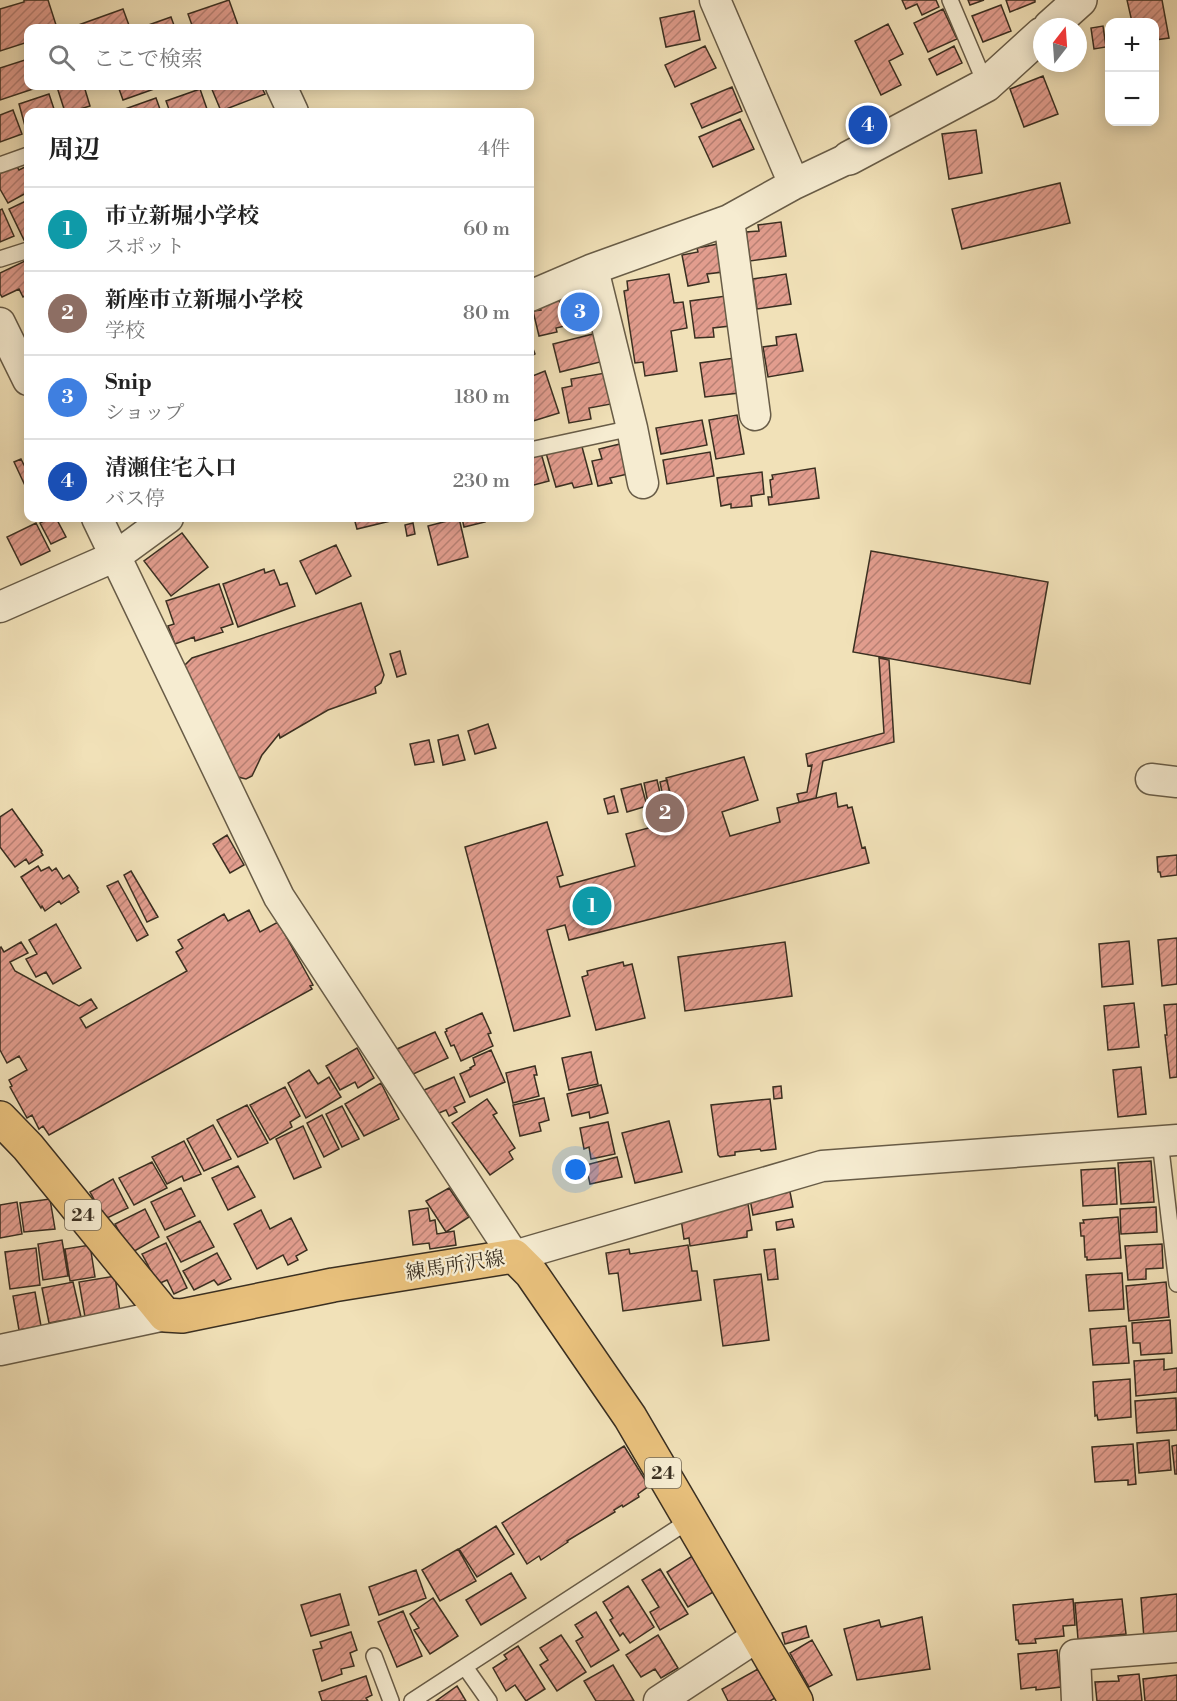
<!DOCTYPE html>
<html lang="ja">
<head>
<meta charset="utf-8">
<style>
  body { margin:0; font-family:"Libre Bodoni","Noto Serif JP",serif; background:#f2f2f2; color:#222 }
  .controls { position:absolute; right:18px; top:18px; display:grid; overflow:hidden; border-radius:12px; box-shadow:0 3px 15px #0003 }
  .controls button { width:54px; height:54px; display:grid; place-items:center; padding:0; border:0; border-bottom:2px solid #e0e0e0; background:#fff; color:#222; font:30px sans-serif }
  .compass { position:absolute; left:1033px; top:18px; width:54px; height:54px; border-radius:50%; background:#fff; box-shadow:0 3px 15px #0003; rotate:17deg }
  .you { position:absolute; left:576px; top:1170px; width:21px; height:21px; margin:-15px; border:4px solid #fff; border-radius:50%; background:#1a73e8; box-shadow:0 0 0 9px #1a73e833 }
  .badge { display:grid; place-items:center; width:39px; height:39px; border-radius:50%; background:#d93025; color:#fff; font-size:20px; font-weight:700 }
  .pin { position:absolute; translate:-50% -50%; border:3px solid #fff; box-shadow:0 2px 6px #0006 }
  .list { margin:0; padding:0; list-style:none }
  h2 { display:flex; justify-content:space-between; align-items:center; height:78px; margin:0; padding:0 24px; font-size:26px }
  h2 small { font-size:20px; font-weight:400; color:#767676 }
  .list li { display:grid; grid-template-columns:39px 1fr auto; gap:18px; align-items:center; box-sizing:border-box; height:84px; padding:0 24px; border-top:2px solid #e0e0e0 }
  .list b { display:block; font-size:22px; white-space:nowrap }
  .list p { margin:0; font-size:20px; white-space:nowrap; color:#767676 }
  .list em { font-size:20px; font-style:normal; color:#767676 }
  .icon { flex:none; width:33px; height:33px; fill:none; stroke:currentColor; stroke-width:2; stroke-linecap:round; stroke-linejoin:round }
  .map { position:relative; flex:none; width:1177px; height:1701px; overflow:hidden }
  .search { position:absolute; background:#fff; box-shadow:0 3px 15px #0003; left:24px; top:24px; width:510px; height:66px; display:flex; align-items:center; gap:15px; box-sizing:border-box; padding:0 21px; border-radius:12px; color:#767676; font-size:22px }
  .panel { position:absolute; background:#fff; box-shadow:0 3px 15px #0003; left:24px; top:108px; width:510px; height:414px; border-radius:12px }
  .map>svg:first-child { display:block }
  .building { fill:url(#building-hatch); stroke:#3a2f21; stroke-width:1.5 }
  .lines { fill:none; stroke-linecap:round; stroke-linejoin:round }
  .service-casing { stroke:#685c47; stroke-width:18 }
  .minor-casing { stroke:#685c47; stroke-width:33 }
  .tertiary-casing { stroke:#685c47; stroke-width:36 }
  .primary-casing { stroke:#3a2f21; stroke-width:36 }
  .service { stroke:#f6ecd1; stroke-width:15 }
  .minor { stroke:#f6ecd1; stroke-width:30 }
  .tertiary { stroke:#f6ecd1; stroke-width:33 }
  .primary { stroke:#e8c07c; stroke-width:33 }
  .labels { text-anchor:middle; stroke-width:4.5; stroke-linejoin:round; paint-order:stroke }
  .shield { fill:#f6ecd1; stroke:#726856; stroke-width:1.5 }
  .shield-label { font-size:18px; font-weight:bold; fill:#3a2f21 }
  .street-label { font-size:20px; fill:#3a2f21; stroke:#f6ecd1 }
</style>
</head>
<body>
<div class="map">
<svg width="1177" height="1701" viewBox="0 0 1177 1701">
  <defs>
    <pattern id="building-hatch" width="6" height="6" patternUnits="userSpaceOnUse" patternTransform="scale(1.5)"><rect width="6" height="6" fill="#e29d8e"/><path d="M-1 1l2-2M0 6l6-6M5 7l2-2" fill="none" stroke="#b88074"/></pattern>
  </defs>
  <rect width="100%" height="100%" fill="#f1e1b8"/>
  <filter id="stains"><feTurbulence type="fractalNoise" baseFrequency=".00333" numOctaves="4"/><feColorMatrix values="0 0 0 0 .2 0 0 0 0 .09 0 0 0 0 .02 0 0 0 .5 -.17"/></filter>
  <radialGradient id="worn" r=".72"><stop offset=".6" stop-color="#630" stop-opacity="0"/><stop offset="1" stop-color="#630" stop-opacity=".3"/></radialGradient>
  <!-- building -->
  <path class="building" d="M24 0H48L57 28H28V42L0 51V9L24 2Z
    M229 0 239 28H193L188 14Z
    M902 0H936L939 7 922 15 917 4 906 9Z
    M968 0H984L970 5Z
    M1006 0H1035V2L1010 12Z
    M1127 0H1162L1169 38 1155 40 1156 46H1154V22H1132Z
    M1001 5 1011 31 983 42 972 16Z
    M123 9 130 28H70Z
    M943 9 957 39 928 52 914 23Z
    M694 11 700 40 666 47 660 18Z
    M171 17 175 28H140Z
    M888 24 903 54 889 61 901 85 881 95 855 41Z
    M1103 26 1106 47 1094 49 1091 28Z
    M705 46 716 68 675 87 665 65Z
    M954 46 962 63 937 75 929 59Z
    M28 59V86H42L0 100V68Z
    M1043 76 1058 114 1024 127 1010 89Z
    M62 86H84L90 106 70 112H65L57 87Z
    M118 86H153L154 89 123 100Z
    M215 86H261L265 94 221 111 211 87Z
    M732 87 742 111 702 128 691 104Z
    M200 89 208 112H170L166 101Z
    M49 94 55 112H28V125L25 126 19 104Z
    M156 98 161 112H126L125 109Z
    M13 110 22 134 0 142V115Z
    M740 119 754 149 713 167 699 137Z
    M976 130 982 173 949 179 942 134Z
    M15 163 19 170 27 166 28 168V192L8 203 0 189V172Z
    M1060 183 1070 223 962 249 952 209Z
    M28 200V238L24 240 9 209Z
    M2 209 14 236 0 242V210Z
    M781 222 786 256 750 261 746 232 759 231 758 225Z
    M718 244 723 272 707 274 709 282 688 286 682 255 698 252 697 248Z
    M27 260 28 264V294L23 297 19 289 2 297 0 294V273Z
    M669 274 674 303 683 302 687 328 671 331 677 371 645 376 643 362 635 363 624 291 628 290 627 281Z
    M786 274 791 304 757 309 753 279Z
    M591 288 599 325 571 331 563 294Z
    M726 296 730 326 713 328 714 337 695 338 690 301Z
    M559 299 565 326 556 328 557 332 539 336 533 311 541 310 539 304Z
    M597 333 604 361 560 372 553 344Z
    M796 334 803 371 768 377 763 347 777 345 776 337Z
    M530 341 535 354 530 357Z
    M734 358 739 393 705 397 700 363Z
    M545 371 559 413 530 422V377Z
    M605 373 611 404 589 408 591 419 569 423 562 388 572 386 571 379Z
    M737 415 744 454 716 459 709 420Z
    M702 420 707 445 661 454 656 428Z
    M581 443 592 484 574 488 572 483 556 487 546 453Z
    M620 444 628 474 610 478 612 483 598 486 592 461 602 459 599 449Z
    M710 452 714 476 667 484 663 460Z
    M541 453 549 481 530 486V456Z
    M21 459 28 473V492L14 462Z
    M815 468 819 498 769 505 768 497H772L770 480 773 479 772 475Z
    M762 472 764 494 751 496 752 506 731 508V504L721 506 717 478Z
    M50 518H56L66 537 51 544 40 523Z
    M354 518H403L357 529Z
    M459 518 468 557 438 565 428 526Z
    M462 518H484L485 522 464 527Z
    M36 523 50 551 21 565 7 537Z
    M413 523 415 534 407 536 405 525Z
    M182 533 208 567 171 596 144 561Z
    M336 545 351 576 316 594 300 561Z
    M871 551 1048 582 1030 684 853 652Z
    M264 569 265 573 274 570 280 585 287 583 295 606 238 627 223 584Z
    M219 584 233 624 221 628 223 632 195 641 194 637 175 644 168 626 174 624 166 601Z
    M361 603 384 675 381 683 375 687 376 693 328 710 280 738 279 734 262 755 252 776 246 779 238 777 184 668 185 665 192 658Z
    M400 651 406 674 397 677 390 654Z
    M879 658 889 660 894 742 823 761 816 798 799 802 797 794 807 792 812 765 808 766 806 754 884 733Z
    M488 724 496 748 475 754 468 731Z
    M458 735 465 760 443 765 438 740Z
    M429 740 434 762 415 765 410 744Z
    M744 757 758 800 722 812 730 836 780 822 777 808 836 793 838 807 847 805 848 808 852 807 862 848 865 847 869 863 569 940 565 925 547 930 570 1016 514 1031 465 847 547 822 563 875 557 877 560 887 635 866 626 834 678 820 666 778Z
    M657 780 663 805 649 808 644 783Z
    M667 780 670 795 663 797 660 782Z
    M641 784 647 806 627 812 621 789Z
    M614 796 618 812 608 814 604 799Z
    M12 809 42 851 41 852 43 855 29 864 26 859 15 867 0 847V817Z
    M227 835 244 865 230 873 213 844Z
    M1177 855V875L1161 877 1160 872H1158L1157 857Z
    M38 866 41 871 49 867 52 871 56 868 63 879 69 875 78 888 77 889 79 892 61 904 59 901 45 911 42 906 41 908 21 877Z
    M131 871 158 917 147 922 124 875Z
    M118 881 148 935 137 941 107 886Z
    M249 910 260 932 278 922 313 985 310 986 312 989 49 1135 43 1126 39 1129 32 1115 27 1118 10 1087 12 1086 9 1080 27 1070 19 1056 7 1063 0 1050V948L1 947 4 952 21 942 28 953 10 962 15 971 79 1006 91 999 97 1008 80 1018 86 1028 187 971 176 952 183 948 178 940 224 914 228 921Z
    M56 924 81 968 53 984 46 972 36 977 26 959 37 954 29 940Z
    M1177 938V984L1162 986 1158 940Z
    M1129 941 1133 984 1102 987 1099 944Z
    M785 942 792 996 685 1011 678 957Z
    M623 962 624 966 632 964 645 1018 596 1030 582 977 588 975 587 971Z
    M1134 1003 1139 1047 1108 1050 1104 1006Z
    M1177 1004V1077L1170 1078 1165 1035H1167L1164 1005Z
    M482 1013 491 1033 488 1034 493 1046 461 1061 454 1045 451 1046 445 1032 447 1031 446 1029Z
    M435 1032 448 1058 409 1076 397 1049Z
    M357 1048 374 1078 358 1088 355 1082 340 1090 326 1066Z
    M491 1050 505 1082 470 1097 460 1074 471 1069 470 1068 475 1065 473 1058Z
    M591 1052 598 1084 569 1090 562 1058Z
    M535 1066 537 1075H534L539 1096 513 1103 506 1073Z
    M1141 1067 1146 1114 1118 1117 1113 1070Z
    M309 1070 318 1084 329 1077 341 1097 306 1118 288 1083Z
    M454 1077 465 1102 454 1107 457 1112 449 1116 446 1110 432 1116 422 1091Z
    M381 1083 399 1119 364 1136 345 1104Z
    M601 1085 608 1113 590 1118 589 1112 572 1116 567 1094Z
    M781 1086 782 1098 774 1099 773 1087Z
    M285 1087 300 1116 290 1122 292 1127 270 1140 250 1105Z
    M544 1098 549 1120 539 1123 541 1131 520 1136 513 1105Z
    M487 1099 497 1113 493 1115 515 1148 509 1152 513 1159 490 1175 452 1123Z
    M770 1099 776 1149 761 1151 760 1149 735 1152V1155L720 1157 718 1155 711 1105Z
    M247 1105 268 1143 238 1157 217 1120Z
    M342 1106 359 1139 342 1147 326 1114Z
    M322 1115 339 1149 324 1157 307 1123Z
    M669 1121 682 1172 635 1183 622 1133Z
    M608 1122 615 1154 591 1159 589 1147 584 1149 580 1128Z
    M213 1125 231 1159 204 1171 187 1139Z
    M303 1126 321 1167 294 1179 276 1139Z
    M184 1141 201 1174 184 1181 182 1176 167 1184 152 1157Z
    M617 1157 622 1177 590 1184 586 1165Z
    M1151 1161 1154 1202 1121 1204 1118 1163Z
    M152 1162 167 1188 134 1205 119 1178Z
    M238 1166 255 1197 228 1210 212 1178Z
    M1115 1168 1117 1204 1083 1206 1081 1170Z
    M113 1179 128 1208 105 1219 90 1192Z
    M181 1188 195 1216 165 1230 151 1202Z
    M449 1188 469 1217 446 1232 426 1201Z
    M790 1192 793 1207 753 1215 750 1199Z
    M50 1199 55 1229 24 1232 20 1203Z
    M17 1202 22 1234 0 1238V1205Z
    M748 1204 752 1230 747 1231V1237L690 1246 689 1238 684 1239 681 1219 684 1215Z
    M1156 1207 1157 1232 1121 1234 1120 1209Z
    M428 1208 430 1221 435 1220 437 1234 454 1231 456 1245 430 1249 429 1243 413 1245 409 1211Z
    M145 1209 159 1237 131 1253 115 1224Z
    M261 1210 270 1229 291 1218 307 1250 296 1256 298 1260 288 1265 283 1255 257 1269 234 1224Z
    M1118 1217 1121 1258 1087 1260V1257H1085L1084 1236H1081L1080 1223H1084L1083 1220Z
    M792 1219 794 1227 777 1230 776 1222Z
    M200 1221 214 1247 181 1262 167 1237Z
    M62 1240 68 1276 43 1280 38 1244Z
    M166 1243 187 1288 174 1294 167 1280 158 1284 142 1254Z
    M1162 1244 1163 1268 1146 1269V1279L1128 1280 1125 1246Z
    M90 1245 95 1277 70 1281 65 1249Z
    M688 1245 692 1271H697L701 1300 623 1311 618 1273 609 1274 606 1253 629 1249 630 1254Z
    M36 1248 40 1285 10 1289 5 1252Z
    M775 1249 778 1279 768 1280 764 1250Z
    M217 1253 231 1279 218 1285 214 1280 194 1290 183 1271Z
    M1122 1273 1124 1309 1089 1311 1086 1275Z
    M761 1274 769 1340 723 1346 714 1280Z
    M115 1276 120 1312 85 1317 79 1282Z
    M73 1282 81 1317 49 1323 42 1288Z
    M1166 1282 1169 1317 1129 1321 1126 1286Z
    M35 1292 41 1326 19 1330 13 1296Z
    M1170 1320 1172 1353 1141 1355 1140 1343H1133L1132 1323Z
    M1126 1326 1129 1363 1093 1365 1090 1329Z
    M1164 1359V1370L1177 1368V1392L1136 1396 1134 1361Z
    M1130 1379 1131 1417 1098 1420 1097 1415 1095 1416 1093 1382Z
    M1176 1398 1177 1430 1137 1433 1135 1401Z
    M1169 1440 1171 1470 1139 1473 1137 1443Z
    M1133 1444 1136 1484 1128 1485V1480L1095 1482 1092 1447Z
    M1177 1445V1474H1175L1172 1446Z
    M624 1446 649 1486 638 1494 639 1497 623 1507 622 1505 614 1510 615 1512 567 1541 568 1542 541 1560 539 1556 527 1564 502 1523Z
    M496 1526 514 1554 477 1577 459 1549Z
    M458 1549 476 1581 440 1601 422 1570Z
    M694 1555 715 1591 688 1607 667 1572Z
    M660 1569 688 1614 660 1630 650 1612 659 1607 642 1580Z
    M416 1570 426 1598 379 1615 369 1587Z
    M511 1573 526 1598 481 1625 466 1600Z
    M628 1586 654 1627 630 1643 623 1633 620 1636 610 1620 613 1618 603 1602Z
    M340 1594 349 1625 311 1636 301 1605Z
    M1177 1594V1637L1144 1639 1141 1598Z
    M433 1598 458 1636 430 1654 414 1630 419 1628 410 1614Z
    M1073 1599 1075 1625 1063 1626 1064 1636 1035 1639 1036 1643 1019 1644 1018 1640H1016L1013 1605Z
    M1122 1599 1126 1634 1078 1639 1075 1603Z
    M403 1611 422 1656 397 1667 378 1622Z
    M596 1612 619 1650 591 1667 576 1641 583 1637 575 1625Z
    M922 1617 930 1669 857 1680 844 1629 879 1620 881 1627Z
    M806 1626 809 1637 785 1644 782 1633Z
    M351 1632 357 1650 350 1653 354 1666 341 1669 342 1674 322 1681 313 1650 322 1648 320 1642Z
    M561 1635 586 1672 557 1691 540 1665 548 1660 540 1648Z
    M658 1635 678 1668 661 1678 655 1669 641 1677 626 1655Z
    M812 1640 832 1675 809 1687 790 1653Z
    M518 1646 545 1689 526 1701 515 1685 506 1691 493 1668 507 1659 504 1655Z
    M1057 1650 1061 1687 1036 1690V1687L1021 1689 1018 1654Z
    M613 1665 634 1701H596L584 1681Z
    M758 1669 775 1698 770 1701H728L722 1689Z
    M1139 1674 1142 1701H1097L1095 1682 1119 1681 1118 1676Z
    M1177 1675V1701H1145L1143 1679Z
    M366 1676 372 1695 366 1698 368 1701H322L319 1692Z
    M457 1686 466 1701H436Z"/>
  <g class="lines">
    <!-- service casing -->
    <g class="service-casing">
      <path id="service" d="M950 0 986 85
        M0 165 28 155
        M0 259 28 250
        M530 450 632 428
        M1160 1141 1177 1284
        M374 1656 391 1701
        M465 1667 489 1701
        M412 1701 690 1520"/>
    </g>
    <!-- minor casing -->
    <g class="minor-casing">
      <path id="minor" d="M715 0 794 184
        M281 86 293 112
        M729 220 755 415
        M593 269 632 428 643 483
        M530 296 593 269 729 220 794 184 849 158
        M0 323 28 380
        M97 518 279 897 514 1256 822 1166 1177 1140
        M0 607 116 556 168 518
        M1151 779 1177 782
        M0 1350 165 1315
        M659 1701 758 1636
        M1077 1701 1075 1655 1177 1647"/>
    </g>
    <!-- tertiary casing -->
    <g class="tertiary-casing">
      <path id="tertiary" d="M1050 27 1080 0
        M849 158 986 85 1042 34"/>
    </g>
    <!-- primary casing -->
    <g class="primary-casing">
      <path id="primary" d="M0 1118 28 1147 165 1315 182 1316 333 1285 514 1256 531 1273 630 1417 796 1701"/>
    </g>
    <!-- service -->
    <use href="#service" class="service"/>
    <!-- minor -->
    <use href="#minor" class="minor"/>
    <!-- tertiary -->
    <use href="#tertiary" class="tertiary"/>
    <!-- primary -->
    <use href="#primary" class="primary"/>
  </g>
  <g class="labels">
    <!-- shield labels -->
    <g class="shield">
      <rect x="65" y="1200" width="36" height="30" rx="4.5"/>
      <rect x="645" y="1458" width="36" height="30" rx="4.5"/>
    </g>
    <g class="shield-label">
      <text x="83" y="1221">24</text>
      <text x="663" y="1479">24</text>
    </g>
    <!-- street labels -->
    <g class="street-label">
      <text transform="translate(455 1265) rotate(-9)" y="7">練馬所沢線</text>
    </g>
  </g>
  <rect width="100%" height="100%" filter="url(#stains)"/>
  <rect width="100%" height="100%" fill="url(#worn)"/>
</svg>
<div class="controls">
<button>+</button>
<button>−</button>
</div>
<svg class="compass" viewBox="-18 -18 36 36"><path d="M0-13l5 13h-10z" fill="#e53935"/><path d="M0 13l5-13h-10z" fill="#767676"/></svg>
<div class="you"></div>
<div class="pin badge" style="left:592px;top:906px;background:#0f9aa8">1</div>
<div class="pin badge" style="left:665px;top:813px;background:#8d6e63">2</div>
<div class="pin badge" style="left:580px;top:312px;background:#3f7fe0">3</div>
<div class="pin badge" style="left:868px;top:125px;background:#1a4fb4">4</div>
<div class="search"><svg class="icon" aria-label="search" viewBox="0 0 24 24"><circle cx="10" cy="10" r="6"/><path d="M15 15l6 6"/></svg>ここで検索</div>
<section class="panel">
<h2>周辺<small>4件</small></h2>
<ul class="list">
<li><span class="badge" style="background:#0f9aa8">1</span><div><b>市立新堀小学校</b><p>スポット</p></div><em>60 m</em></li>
<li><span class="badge" style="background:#8d6e63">2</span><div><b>新座市立新堀小学校</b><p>学校</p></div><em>80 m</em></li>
<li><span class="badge" style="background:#3f7fe0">3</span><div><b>Snip</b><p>ショップ</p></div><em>180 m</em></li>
<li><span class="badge" style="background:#1a4fb4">4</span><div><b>清瀬住宅入口</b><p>バス停</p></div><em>230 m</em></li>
</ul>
</section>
</div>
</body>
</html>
